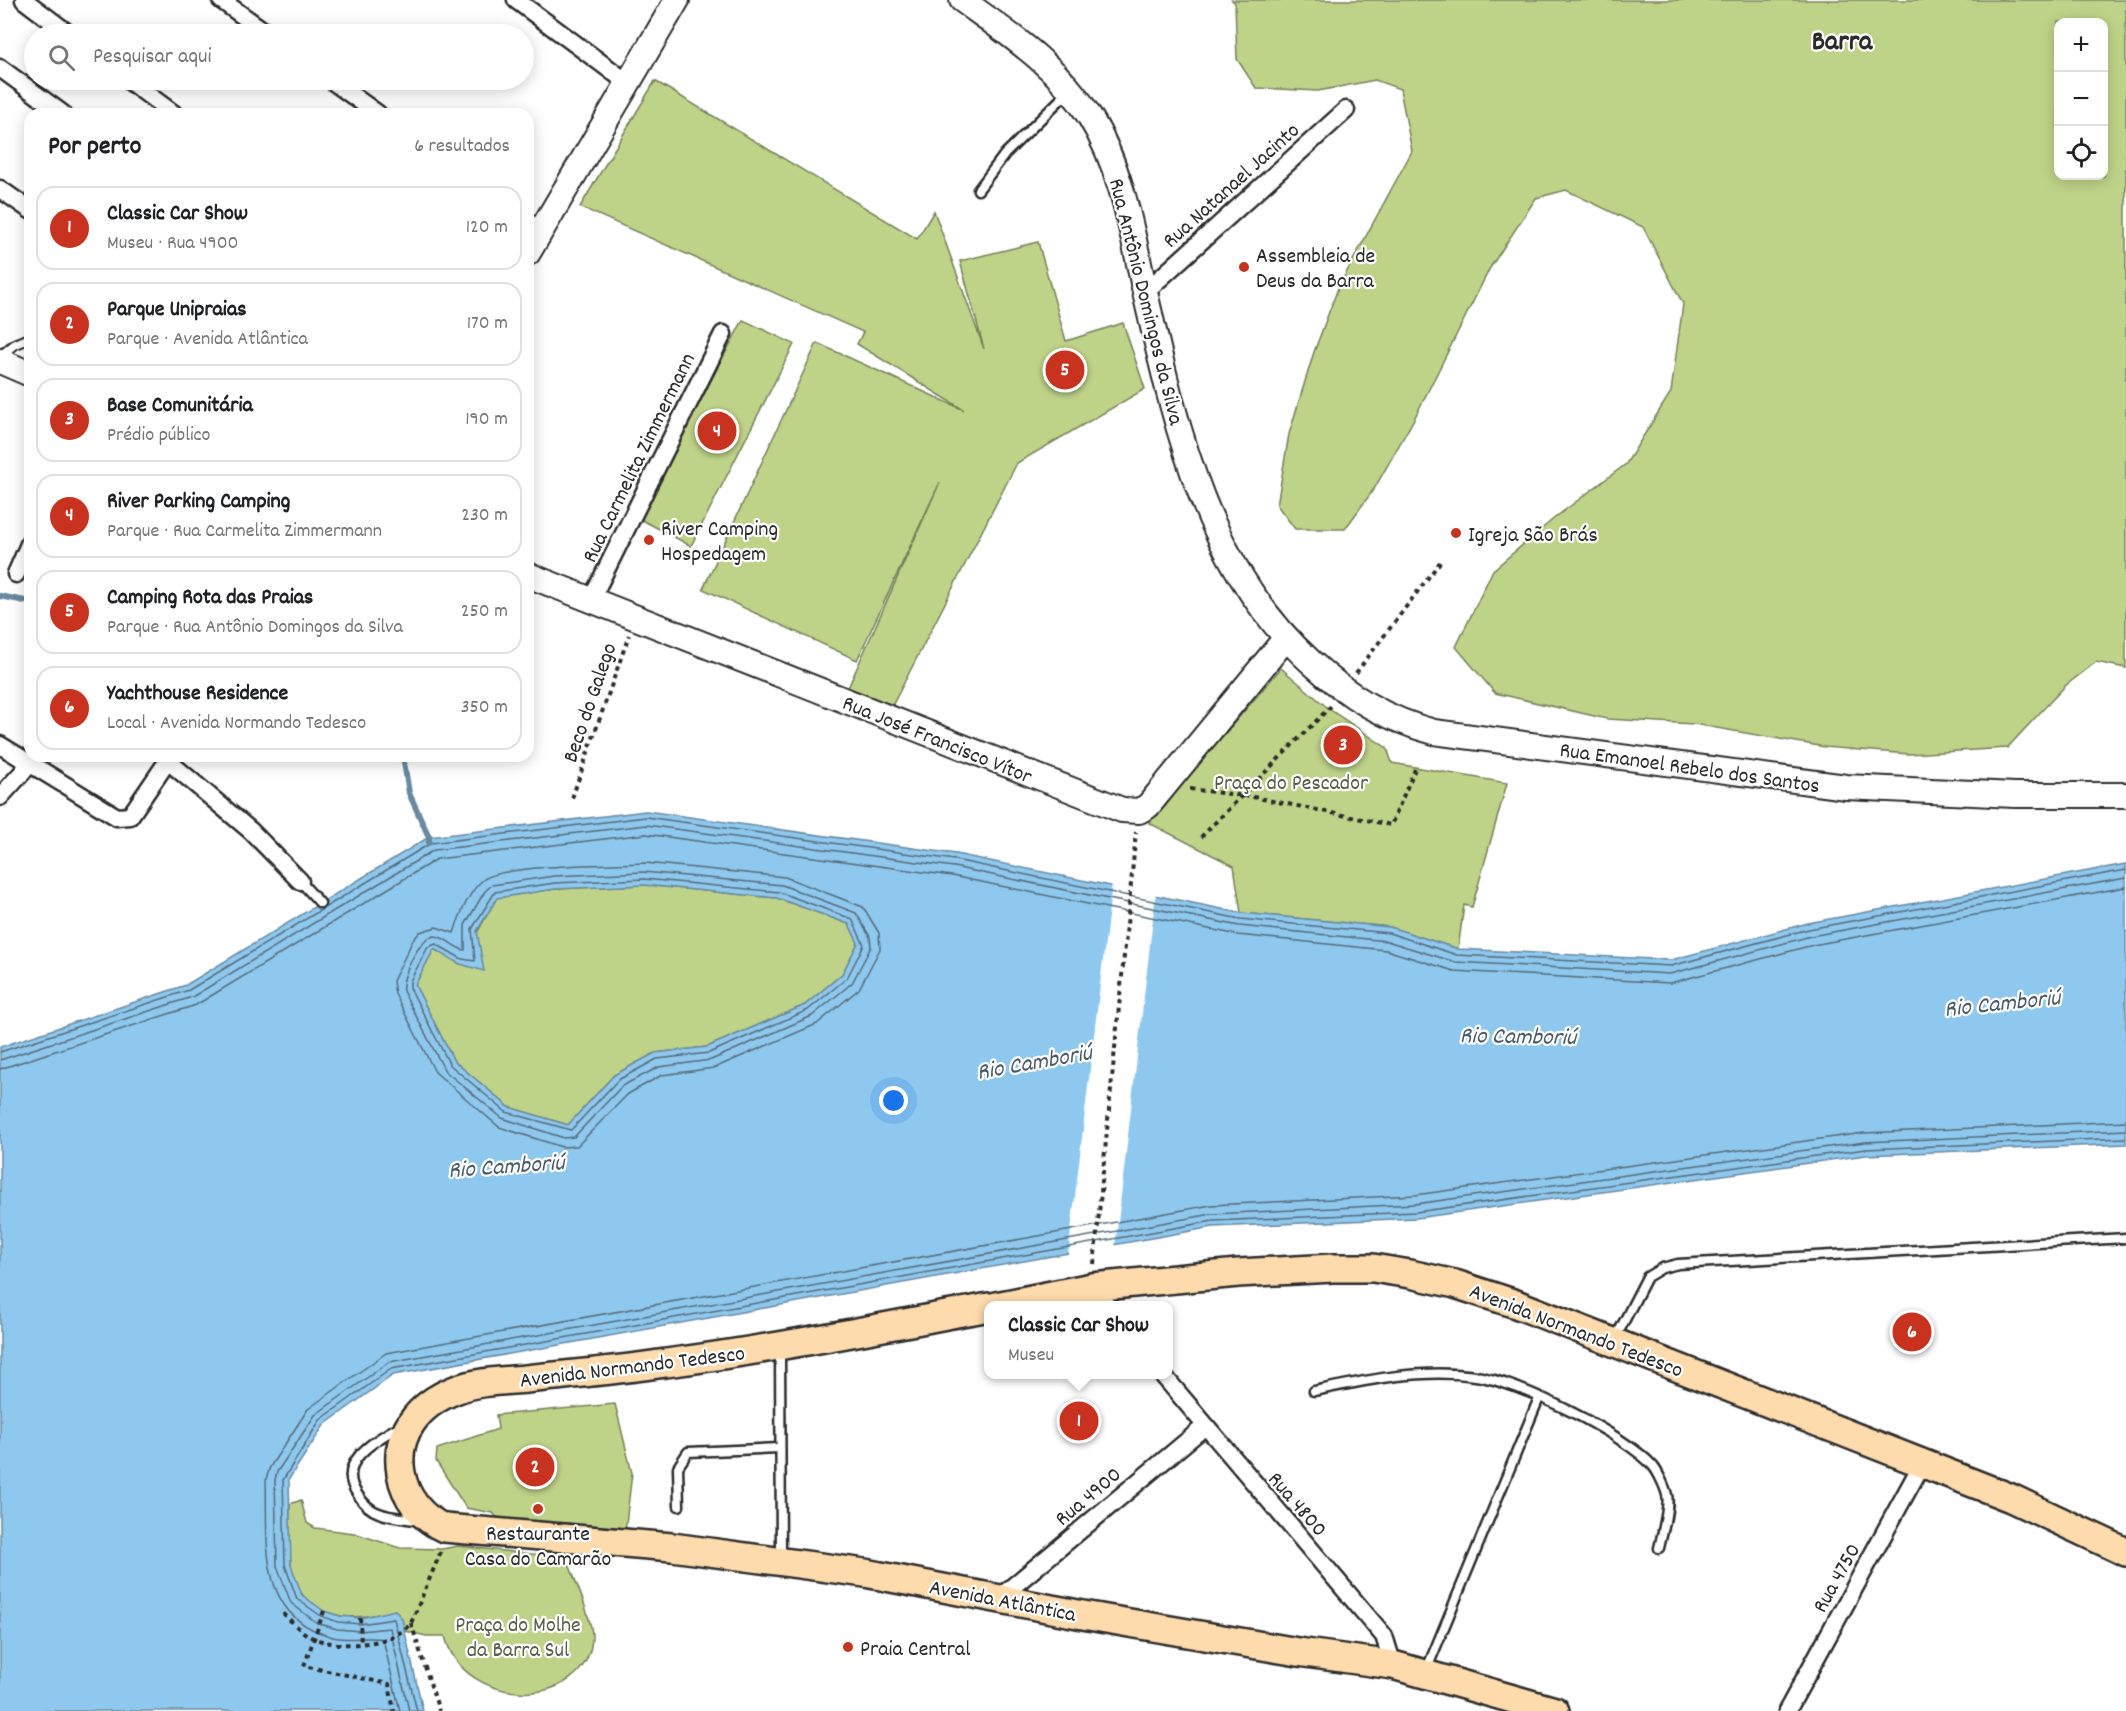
<!DOCTYPE html>
<html lang="pt">
<head>
<meta charset="utf-8">
<style>
  body { margin:0; font-family:Dekko,sans-serif; background:#f2f2f2; color:#202124 }
  .controls { position:absolute; right:18px; top:18px; display:grid; overflow:hidden; border-radius:12px; box-shadow:0 3px 15px #0003 }
  .controls button { width:54px; height:54px; display:grid; place-items:center; padding:0; border:0; border-bottom:2px solid #e0e0e0; background:#fff; color:#202124; font:30px sans-serif }
  .you { position:absolute; left:894px; top:1101px; width:21px; height:21px; margin:-15px; border:4px solid #fff; border-radius:50%; background:#1a73e8; box-shadow:0 0 0 9px #1a73e833 }
  .badge { display:grid; place-items:center; width:39px; height:39px; border-radius:50%; background:#c8321e; color:#fff; font-size:20px; font-weight:700 }
  .pin { position:absolute; translate:-50% -50%; border:3px solid #fff; box-shadow:0 2px 6px #0006 }
  .popup { position:absolute; left:984px; top:1301px; width:189px; height:78px; box-sizing:border-box; display:grid; place-content:center; border-radius:12px; background:#fff; filter:drop-shadow(0 2px 4px #0005); font-size:20px; white-space:nowrap; color:#757577 }
  .popup b { font-size:22px; color:#202124 }
  .popup::after { content:''; position:absolute; left:50%; top:100%; margin-left:-12px; border:12px solid transparent; border-top-color:#fff }
  .list { margin:0; padding:0; list-style:none }
  h2 { display:flex; justify-content:space-between; align-items:center; height:78px; margin:0; padding:0 24px; font-size:26px }
  h2 small { font-size:20px; font-weight:400; color:#757577 }
  .list li { display:grid; grid-template-columns:39px 1fr auto; gap:18px; align-items:center; box-sizing:border-box; height:84px; margin:0 12px 12px; padding:0 12px; border:2px solid #e0e0e0; border-radius:18px }
  .list b { display:block; font-size:22px; white-space:nowrap }
  .list p { margin:0; font-size:20px; white-space:nowrap; color:#757577 }
  .list em { font-size:20px; font-style:normal; color:#757577 }
  .icon { flex:none; width:33px; height:33px; fill:none; stroke:currentColor; stroke-width:2; stroke-linecap:round; stroke-linejoin:round }
  .map { position:relative; flex:none; width:2126px; height:1711px; overflow:hidden }
  .search { position:absolute; background:#fff; box-shadow:0 3px 15px #0003; left:24px; top:24px; width:510px; height:66px; display:flex; align-items:center; gap:15px; box-sizing:border-box; padding:0 21px; border-radius:33px; color:#757577; font-size:22px }
  .panel { position:absolute; background:#fff; box-shadow:0 3px 15px #0003; left:24px; top:108px; width:510px; height:654px; border-radius:18px }
  .map>svg:first-child { display:block }
  .green { fill:#bfd388; stroke:#757f5a; stroke-width:1.5; fill-rule:evenodd }
  .water { fill:#8fc8ee; stroke:#6789a0; stroke-width:1.5; fill-rule:evenodd }
  .pier { fill:#fff }
  .lines { fill:none; stroke-linecap:round; stroke-linejoin:round }
  .shore { stroke:#536a79; stroke-width:1.5 }
  .stream { stroke:#6789a0; stroke-width:6 }
  .lane-casing { stroke:#2b2b2b; stroke-width:13 }
  .street-casing { stroke:#2b2b2b; stroke-width:21 }
  .secondary-casing { stroke:#2b2b2b; stroke-width:28 }
  .primary-casing { stroke:#2b2b2b; stroke-width:32 }
  .path { stroke:#2b2b2b; stroke-width:4; stroke-dasharray:4.5 4.5; stroke-linecap:butt }
  .lane { stroke:#fff; stroke-width:8 }
  .street { stroke:#fff; stroke-width:16 }
  .secondary { stroke:#fff; stroke-width:24 }
  .primary { stroke:#fedbac; stroke-width:27 }
  .poi-dot { fill:#c8321e; stroke:#fff; stroke-width:2 }
  .labels { text-anchor:middle; stroke-width:4.5; stroke-linejoin:round; paint-order:stroke }
  .street-label { font-size:22px; fill:#2b2b2b; stroke:#fff }
  .poi-label { font-size:22px; fill:#2b2b2b; stroke:#fff; text-anchor:start }
  .park-label { font-size:22px; fill:#575d47; stroke:#fff }
  .water-label { font-size:24px; font-style:italic; fill:#495a66; stroke:#fff }
  .district-label { font-size:28px; font-weight:bold; fill:#2b2b2b; stroke:#fff }
</style>
</head>
<body>
<div class="map">
<svg width="2126" height="1711" viewBox="0 0 2126 1711">
  <rect width="100%" height="100%" fill="#fff"/>
  <filter id="ink" filterUnits="userSpaceOnUse"><feTurbulence type="fractalNoise" baseFrequency=".0167" numOctaves="2"/><feDisplacementMap in="SourceGraphic" scale="12" xChannelSelector="R" yChannelSelector="G"/><feConvolveMatrix kernelMatrix="1 2 1 2 8 2 1 2 1" color-interpolation-filters="sRGB"/></filter>
  <g filter="url(#ink)">
    <!-- green -->
    <path class="green" d="M1232 0H2126V668L2096 662 2065 686 2007 748 1909 754 1825 747 1694 724 1607 719 1495 693 1456 647 1493 570 1557 516 1626 464 1671 392 1683 304 1643 227 1566 190 1536 198 1490 268 1414 419 1374 489 1345 529H1295L1277 505 1289 434 1314 352 1338 288 1412 151 1400 89 1375 80 1318 91 1256 88 1237 59 1235 3ZM2058 22H2104V176H2058Z
      M655 81 917 239 934 211 984 349 960 261 1038 242 1066 341 1123 323 1145 389 1017 463 891 708 848 688 940 482 857 660 703 589 817 343 964 410 857 344 863 332 580 207Z
      M743 320 794 344 691 546 638 518Z
      M1281 668 1329 709 1387 748 1392 763 1507 783 1472 907 1464 905 1458 949 1390 927 1241 913 1234 866 1149 823Z
      M644 885 777 898 849 924 858 943 842 974 805 1005 707 1047 655 1053 614 1075 568 1125 509 1107 454 1061 415 985 434 949 460 964 497 897 555 889Z
      M615 1404 632 1473 625 1532 506 1527 493 1513 466 1508 436 1461 437 1449 498 1429 496 1415Z
      M301 1500 307 1523 315 1528 354 1533 400 1548 442 1549 458 1546 567 1558C573 1576 593 1621 592 1637 589 1711 463 1711 445 1636H426L405 1631 402 1619 395 1610C351 1624 298 1619 291 1564 288 1544 290 1523 290 1504Z"/>
    <!-- water -->
    <path class="water" d="M646 811 956 854 1241 913 1390 927 1458 949 1671 960 1808 923 2126 864V1144L1866 1155 1417 1218 1213 1227 393 1375 324 1425 289 1479 291 1565 302 1595 324 1611 340 1616 360 1618 395 1610 402 1619 423 1711H0V1047L186 985 429 837ZM644 885 777 898 849 924 858 943 842 974 805 1005 707 1047 655 1053 614 1075 568 1125 509 1107 454 1061 415 985 434 949 460 964 484 971 477 931 497 898 555 889Z"/>
    <!-- pier -->
    <path class="pier" d="M1112 883 1156 892 1115 1248 1068 1256Z"/>
    <g class="lines">
      <!-- shore -->
      <path class="shore" d="M645 863 785 877 863 907 879 933 880 949 859 989 817 1024 714 1068 662 1075 628 1094 577 1146 562 1147 499 1127 435 1072 395 994 393 981 413 940 420 932 436 927 454 933C459 917 469 891 483 880 501 865 616 864 645 863Z
        M643 872 782 885 856 913 870 937 871 947 852 983 812 1016 711 1060 659 1067 622 1086 574 1137 564 1138 502 1118 445 1071 403 991C400 978 420 936 435 936 446 937 455 949 465 950V925L485 891 492 885 554 876Z
        M644 879 779 892 852 919 864 945 847 978 808 1010 709 1053 657 1059 618 1080 571 1130 506 1112 450 1065 410 988V981L428 947 436 944 462 959 475 961 472 929 495 892 555 883Z
        M0 1052 189 990 431 843 646 817 955 860 1240 919 1389 933 1457 955 1671 966 1809 929 2126 870
        M0 1060 192 997 434 850 646 825 954 867 1239 926 1387 941 1455 962 1670 974 1811 936 2126 878
        M0 1069 196 1005 437 859 646 834 952 876 1238 935 1386 950 1454 971 1670 983 1813 945 2126 887
        M400 1711 383 1639C367 1636 350 1641 333 1637 256 1618 268 1542 266 1479L270 1467 308 1409 386 1353 1211 1205 1415 1195 1864 1133 2126 1121
        M409 1711 390 1628 360 1631 337 1629 317 1623 291 1603 277 1566 275 1480 277 1472 315 1415 389 1362 1212 1214 1415 1204 1865 1142 2126 1130
        M417 1711 394 1619 360 1624 338 1622 321 1616 297 1599 285 1565 283 1480 320 1420 391 1369 1213 1221 1416 1212 1866 1149 2126 1138"/>
      <!-- stream -->
      <path class="stream" d="M0 596 30 602
        M403 756 409 793 429 837V843"/>
      <!-- lane casing -->
      <g class="lane-casing">
        <path id="lane" d="M978 190 1005 154 1068 92
          M0 356 15 344 30 338
          M300 881 320 903
          M1615 1339 1647 1277 1662 1268 1678 1264 2126 1238
          M780 1350 781 1559
          M1314 1391C1367 1380 1422 1368 1476 1376 1520 1382 1624 1434 1653 1466 1658 1472 1665 1487 1667 1495 1670 1506 1662 1535 1659 1548
          M400 1426C376 1440 334 1462 358 1495 363 1503 370 1510 379 1513 391 1518 407 1518 420 1521
          M679 1506 678 1467 688 1452 780 1448
          M1426 1671 1539 1398"/>
      </g>
      <!-- street casing -->
      <g class="street-casing">
        <path id="street" d="M24 0 69 34
          M221 0 268 34
          M516 0 628 83
          M0 68 63 114
          M128 80 174 114
          M331 80 378 114
          M0 189 30 210
          M528 222 541 231
          M1145 292 1346 110
          M16 574 30 542
          M591 600 723 334
          M0 745 117 817 130 816 171 756
          M168 761 251 831 300 881
          M0 797 30 764
          M1092 1287 1107 1306
          M1162 1374 1384 1636 1393 1665
          M999 1598 1204 1427
          M1787 1711 1922 1464"/>
      </g>
      <!-- secondary casing -->
      <g class="secondary-casing">
        <path id="secondary" d="M962 0C1009 34 1059 67 1090 117 1124 172 1133 239 1147 301 1177 432 1208 570 1312 663 1349 697 1386 719 1434 732L1846 787 2015 795H2126
          M528 253 677 0
          M0 361 30 374
          M528 575 1122 810 1139 811 1148 806 1285 639"/>
      </g>
      <!-- primary casing -->
      <g class="primary-casing">
        <path id="primary" d="M996 1306 1092 1287 1238 1273 1333 1268H1373L1410 1274 1455 1284 1516 1304 2011 1498 2126 1552
          M989 1307C882 1327 775 1349 666 1363 620 1370 573 1374 526 1379 503 1381 477 1381 455 1390 419 1404 394 1434 401 1473 405 1498 422 1518 444 1528L672 1547 865 1573 1083 1615 1298 1652 1393 1665 1555 1711"/>
      </g>
      <!-- path -->
      <path class="path" d="M1356 673 1440 562
        M1190 789 1253 797 1391 825 1415 769
        M572 798 629 635
        M1201 837 1332 705
        M1094 1264 1136 832
        M324 1611 304 1666 389 1684 394 1711
        M283 1613C292 1622 300 1631 311 1637 337 1650 393 1646 411 1623L442 1549
        M360 1618 361 1644
        M411 1623 439 1711"/>
      <!-- lane -->
      <use href="#lane" class="lane"/>
      <!-- street -->
      <use href="#street" class="street"/>
      <!-- secondary -->
      <use href="#secondary" class="secondary"/>
      <!-- primary -->
      <use href="#primary" class="primary"/>
    </g>
  </g>
  <!-- markers -->
  <g class="poi-dot">
    <circle cx="1244" cy="267" r="6"/>
    <circle cx="1456" cy="533" r="6"/>
    <circle cx="649" cy="540" r="6"/>
    <circle cx="538" cy="1509" r="6"/>
    <circle cx="848" cy="1647" r="6"/>
  </g>
  <g class="labels">
    <!-- street labels -->
    <g class="street-label">
      <text transform="translate(1230 184) rotate(-42)" y="8">Rua Natanael Jacinto</text>
      <text transform="translate(1148 301) rotate(76)" y="8">Rua Antônio Domingos da Silva</text>
      <text transform="translate(637 457) rotate(-64)" y="8">Rua Carmelita Zimmermann</text>
      <text transform="translate(588 702) rotate(-71)" y="8">Beco do Galego</text>
      <text transform="translate(938 738) rotate(22)" y="8">Rua José Francisco Vítor</text>
      <text transform="translate(1690 766) rotate(8)" y="8">Rua Emanoel Rebelo dos Santos</text>
      <text transform="translate(1577 1329) rotate(21)" y="8">Avenida Normando Tedesco</text>
      <text transform="translate(632 1365) rotate(-7)" y="8">Avenida Normando Tedesco</text>
      <text transform="translate(1087 1495) rotate(-40)" y="8">Rua 4900</text>
      <text transform="translate(1299 1503) rotate(49)" y="8">Rua 4800</text>
      <text transform="translate(1835 1577) rotate(-61)" y="8">Rua 4750</text>
      <text transform="translate(1003 1599) rotate(11)" y="8">Avenida Atlântica</text>
    </g>
    <!-- poi labels -->
    <g class="poi-label">
      <text x="1256" y="262">Assembleia de<tspan x="1256" dy="25">Deus da Barra</tspan></text>
      <text x="661" y="535">River Camping<tspan x="661" dy="25">Hospedagem</tspan></text>
      <text x="1468" y="541">Igreja São Brás</text>
      <text x="538" y="1540" text-anchor="middle">Restaurante<tspan x="538" dy="25">Casa do Camarão</tspan></text>
      <text x="860" y="1655">Praia Central</text>
    </g>
    <!-- park labels -->
    <g class="park-label">
      <text x="1291" y="789">Praça do Pescador</text>
      <text x="518" y="1631">Praça do Molhe<tspan x="518" dy="25">da Barra Sul</tspan></text>
    </g>
    <!-- water labels -->
    <g class="water-label">
      <text transform="translate(2002 1002) rotate(-6)" y="8">Rio Camboriú</text>
      <text transform="translate(1518 1035) rotate(1)" y="8">Rio Camboriú</text>
      <text transform="translate(1034 1061) rotate(-10)" y="8">Rio Camboriú</text>
      <text transform="translate(506 1165) rotate(-4)" y="8">Rio Camboriú</text>
    </g>
    <!-- district labels -->
    <g class="district-label">
      <text x="1842" y="49">Barra</text>
    </g>
  </g>
</svg>
<div class="controls">
<button>+</button>
<button>−</button>
<button><svg class="icon" aria-label="locate" viewBox="0 0 24 24"><circle cx="12" cy="12" r="6"/><path d="M12 2v4M12 18v4M2 12h4M18 12h4"/></svg></button>
</div>
<div class="you"></div>
<div class="pin badge" style="left:1079px;top:1421px">1</div>
<div class="popup"><b>Classic Car Show</b>Museu</div>
<div class="pin badge" style="left:535px;top:1467px">2</div>
<div class="pin badge" style="left:1343px;top:745px">3</div>
<div class="pin badge" style="left:717px;top:431px">4</div>
<div class="pin badge" style="left:1065px;top:370px">5</div>
<div class="pin badge" style="left:1912px;top:1332px">6</div>
<div class="search"><svg class="icon" aria-label="search" viewBox="0 0 24 24"><circle cx="10" cy="10" r="6"/><path d="M15 15l6 6"/></svg>Pesquisar aqui</div>
<section class="panel">
<h2>Por perto<small>6 resultados</small></h2>
<ul class="list">
<li><span class="badge">1</span><div><b>Classic Car Show</b><p>Museu · Rua 4900</p></div><em>120 m</em></li>
<li><span class="badge">2</span><div><b>Parque Unipraias</b><p>Parque · Avenida Atlântica</p></div><em>170 m</em></li>
<li><span class="badge">3</span><div><b>Base Comunitária</b><p>Prédio público</p></div><em>190 m</em></li>
<li><span class="badge">4</span><div><b>River Parking Camping</b><p>Parque · Rua Carmelita Zimmermann</p></div><em>230 m</em></li>
<li><span class="badge">5</span><div><b>Camping Rota das Praias</b><p>Parque · Rua Antônio Domingos da Silva</p></div><em>250 m</em></li>
<li><span class="badge">6</span><div><b>Yachthouse Residence</b><p>Local · Avenida Normando Tedesco</p></div><em>350 m</em></li>
</ul>
</section>
</div>
</body>
</html>
